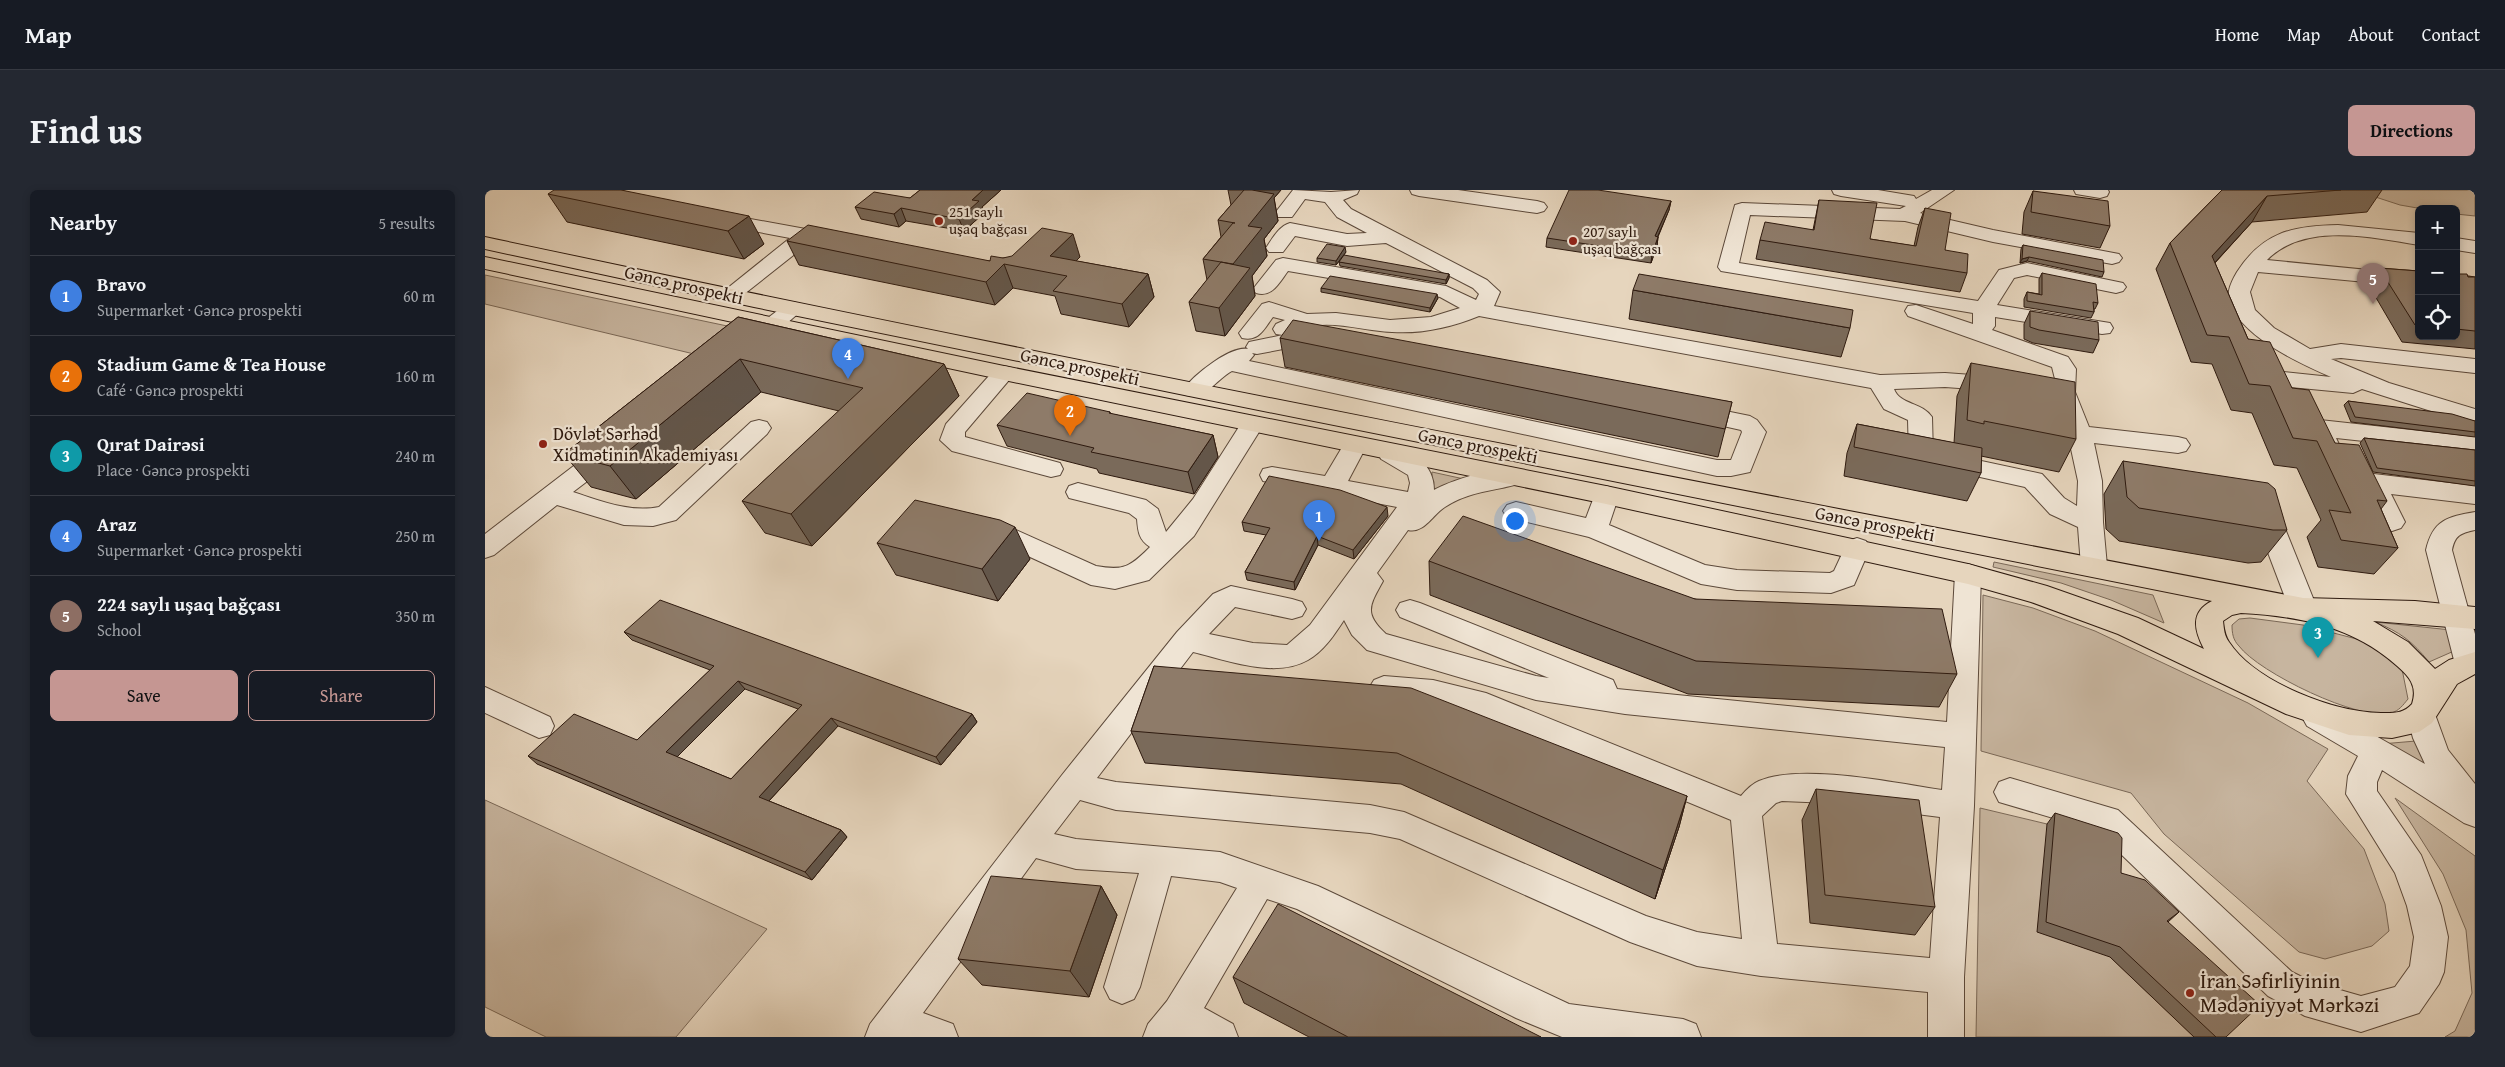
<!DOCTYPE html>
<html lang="en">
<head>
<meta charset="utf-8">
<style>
  body { margin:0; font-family:"Gentium Book Plus",serif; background:#242831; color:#f1f3f6 }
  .controls { position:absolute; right:15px; top:15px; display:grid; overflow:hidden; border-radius:8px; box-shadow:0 2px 8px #0003 }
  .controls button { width:45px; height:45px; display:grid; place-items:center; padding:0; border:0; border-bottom:1px solid #363941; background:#171b24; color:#f1f3f6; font:25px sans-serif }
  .you { position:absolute; left:1029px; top:330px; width:18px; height:18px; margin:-12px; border:4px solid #fff; border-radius:50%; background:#1a73e8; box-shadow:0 0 0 8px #1a73e833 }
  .badge { display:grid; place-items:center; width:32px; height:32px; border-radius:50%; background:#c59692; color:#fff; font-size:16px; font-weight:700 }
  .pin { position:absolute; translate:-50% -41px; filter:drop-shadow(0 1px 2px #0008) }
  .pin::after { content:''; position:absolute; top:26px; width:18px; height:15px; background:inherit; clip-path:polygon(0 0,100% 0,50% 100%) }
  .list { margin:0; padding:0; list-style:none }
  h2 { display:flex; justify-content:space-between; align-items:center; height:65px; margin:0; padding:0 20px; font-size:21px }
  h2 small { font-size:16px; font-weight:400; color:#9ea1a6 }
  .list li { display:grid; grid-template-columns:32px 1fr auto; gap:15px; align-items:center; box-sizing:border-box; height:80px; padding:0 20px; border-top:1px solid #363941 }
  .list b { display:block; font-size:19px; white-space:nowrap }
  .list p { margin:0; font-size:16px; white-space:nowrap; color:#9ea1a6 }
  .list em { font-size:16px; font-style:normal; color:#9ea1a6 }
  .actions { display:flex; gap:10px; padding:15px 20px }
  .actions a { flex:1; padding:11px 0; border:1px solid #c59692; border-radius:8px; text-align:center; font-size:18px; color:#c59692 }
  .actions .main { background:#c59692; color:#111 }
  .icon { flex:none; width:28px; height:28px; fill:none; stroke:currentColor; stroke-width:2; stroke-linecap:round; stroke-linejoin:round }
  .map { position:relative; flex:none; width:1990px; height:847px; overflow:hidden; border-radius:8px }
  header { display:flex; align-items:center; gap:30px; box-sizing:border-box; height:70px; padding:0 25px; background:#171b24; border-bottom:1px solid #363941 }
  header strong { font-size:24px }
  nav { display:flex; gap:28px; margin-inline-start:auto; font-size:18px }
  .intro { display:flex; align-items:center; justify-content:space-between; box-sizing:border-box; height:120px; padding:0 30px }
  h1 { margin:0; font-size:35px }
  .button { padding:12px 22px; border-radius:8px; background:#c59692; color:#111; font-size:18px; font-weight:700 }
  main { display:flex; gap:30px; padding:0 30px }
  aside { flex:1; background:#171b24; border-radius:8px; box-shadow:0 2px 8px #0003 }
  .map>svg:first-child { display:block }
  .green { fill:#c7b59f; stroke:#7a6857 }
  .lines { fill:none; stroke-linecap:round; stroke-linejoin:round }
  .minor-casing { stroke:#5c493a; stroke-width:2 }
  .major-casing { stroke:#2e1a0f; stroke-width:2 }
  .minor { fill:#efe4d4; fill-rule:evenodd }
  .major { fill:#e6d5bd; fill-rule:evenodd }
  .wall { fill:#7a6a5a; stroke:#2e1a0f; fill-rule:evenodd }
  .shaded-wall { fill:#63564a; stroke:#2e1a0f }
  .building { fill:#8e7b69; stroke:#2e1a0f; fill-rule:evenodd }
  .poi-dot { fill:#8f2418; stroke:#efe4d4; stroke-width:2 }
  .labels { text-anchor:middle; stroke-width:4.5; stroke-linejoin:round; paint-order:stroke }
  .far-poi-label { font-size:15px; fill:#2e1a0f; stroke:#efe4d4; text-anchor:start }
  .street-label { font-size:18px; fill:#2e1a0f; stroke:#efe4d4 }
  .poi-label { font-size:18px; fill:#2e1a0f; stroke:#efe4d4; text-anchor:start }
  .near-poi-label { font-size:21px; fill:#2e1a0f; stroke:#efe4d4; text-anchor:start }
</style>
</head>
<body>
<header>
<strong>Map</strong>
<nav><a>Home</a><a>Map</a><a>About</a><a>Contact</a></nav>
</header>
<div class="intro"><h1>Find us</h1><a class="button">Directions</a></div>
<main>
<aside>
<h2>Nearby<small>5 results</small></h2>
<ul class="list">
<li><span class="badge" style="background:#3f7fe0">1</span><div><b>Bravo</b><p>Supermarket · Gəncə prospekti</p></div><em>60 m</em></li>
<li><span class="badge" style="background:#e8710a">2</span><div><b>Stadium Game &amp; Tea House</b><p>Café · Gəncə prospekti</p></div><em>160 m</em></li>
<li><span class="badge" style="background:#0f9aa8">3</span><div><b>Qırat Dairəsi</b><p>Place · Gəncə prospekti</p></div><em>240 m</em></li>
<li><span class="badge" style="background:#3f7fe0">4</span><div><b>Araz</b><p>Supermarket · Gəncə prospekti</p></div><em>250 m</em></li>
<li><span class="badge" style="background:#8d6e63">5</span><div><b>224 saylı uşaq bağçası</b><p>School</p></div><em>350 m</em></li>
</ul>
<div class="actions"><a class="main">Save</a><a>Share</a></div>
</aside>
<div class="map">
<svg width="1990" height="847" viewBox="0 0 1990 847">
  <rect width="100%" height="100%" fill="#e6d5bd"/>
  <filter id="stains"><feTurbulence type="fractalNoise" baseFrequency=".004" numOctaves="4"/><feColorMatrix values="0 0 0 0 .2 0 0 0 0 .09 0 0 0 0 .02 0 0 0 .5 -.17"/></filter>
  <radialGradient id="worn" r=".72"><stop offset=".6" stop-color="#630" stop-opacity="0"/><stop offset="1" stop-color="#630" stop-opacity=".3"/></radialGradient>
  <!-- green -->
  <path class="green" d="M1869 0H1990V26L1971 24V19H1938L1915 15Z
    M0 85 266 141 230 169 0 114Z
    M947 282 979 289 946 302Z
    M1509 372 1668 405 1679 433 1626 410 1576 393 1508 377Z
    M1498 405 1548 418 1610 441 1763 513 1843 559 1822 591 1879 659 1900 714 1904 741 1887 756 1840 769 1814 762 1679 644 1646 603 1496 561Z
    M1765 428 1818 435 1887 453 1917 479 1923 509C1918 515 1914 521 1906 523 1875 532 1773 482 1754 456 1748 450 1747 443 1747 435L1754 429Z
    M1890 432 1966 440 1969 461 1944 472C1927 451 1915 442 1890 432Z
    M1931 551 1954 590 1896 554Z
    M1910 608 1990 666V847H1960L1970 841 1987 803 1981 740 1958 684Z
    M0 610 282 739 191 847H61L0 817Z
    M1495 618 1562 634 1625 767 1709 847H1491Z"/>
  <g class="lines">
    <!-- minor casing -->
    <g class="minor-casing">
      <path id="minor" d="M808 0 846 2 874 0 872 4 858 10 866 19 1002 90 1015 102 1009 116 1395 185 1460 183 1515 187 1523 189 1526 194 1523 199 1515 201 1460 197 1409 199C1415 215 1437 212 1447 227L1448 266 1445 272 1436 274 1427 272 1424 266 1423 230 1399 219 1386 198 994 126C967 137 937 144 907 142 879 141 846 129 818 138 813 140 809 143 804 144L833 142 841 144 844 149 841 154 814 156 772 164 767 163 769 165 764 171 1232 270H1246L1257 242 1256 240 1198 227 1194 222 1198 217 1206 214 1265 226 1272 230 1281 242 1265 282 1246 286H1232L747 181C731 190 720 210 701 205L698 200C707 186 746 155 763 159L761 157 764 152 798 145 791 144 788 139 791 134 800 130 788 127C779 139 774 152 757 148L754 143 777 114 784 112 822 124 851 123 905 130 946 127 975 118 955 107 803 81C794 93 787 108 771 103L768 99 791 70 798 68 961 96 991 110 994 104 988 98 901 53 862 56 810 46 798 62H784L781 58C787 49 794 36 805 33L862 44 882 43 852 27 840 12 820 9 807 27H793L790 23Z
        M925 0H973L1052 11 1059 13 1062 17 1059 21 1052 23 934 6 927 4Z
        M1347 0H1393L1429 6 1431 9 1447 0H1469L1435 23 1508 40 1634 64 1637 68 1634 72 1627 74 1508 52 1420 31 1265 25 1254 73 1493 111 1514 80 1542 73 1638 93 1641 97 1638 101 1631 103 1542 85 1529 88 1512 115 1625 133 1628 138 1625 143 1617 144 1510 127V136L1507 140 1583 167 1591 179 1590 202 1604 237 1693 247 1701 249 1705 255 1701 261 1693 263 1609 253 1617 291 1618 332 1622 376 1618 383 1609 386 1600 383 1596 376 1593 337 1565 324 1540 297 1450 277 1447 271 1450 265 1459 263 1557 284 1579 308 1592 316 1593 291 1583 245 1568 202 1570 189 1567 177 1423 126 1420 121 1423 116 1431 115 1488 134V123L1236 81 1233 77 1250 15 1257 13 1415 19 1421 16 1356 6 1349 4Z
        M1589 0H1623L1624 2 1622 6 1615 8 1591 4Z
        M233 23 348 44 355 46 358 50 355 54 348 56 325 52 253 109 246 111 239 109 236 105 239 101 305 48 226 33 223 29 226 25Z
        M1853 35 1934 43V55C1886 47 1819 32 1782 70L1934 85V97L1773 82 1765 102 1770 120 1789 138 1825 159 1856 154 1990 169V183L1856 168 1846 169 1904 193 1990 219V235L1877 199 1868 203 1805 197 1811 210 1807 215 1799 217 1791 215 1779 188 1782 183 1790 181 1846 187C1814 173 1764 150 1747 118 1740 105 1745 94 1752 82 1778 42 1807 36 1853 35Z
        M1971 48 1990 51V63L1971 60Z
        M308 112 315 114 319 118 315 122 274 157 266 159 258 157 255 152 258 147 301 114Z
        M519 176 527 178 530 183 480 242V247L575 273 578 279 575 285 566 287 467 261 455 250 461 234 511 178Z
        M767 226 775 229 779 234 709 346 664 390 630 399 606 395 495 344 491 337 495 330 504 328 611 376C639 381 645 377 665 357 654 350 653 342 652 329L644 323 584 308 581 302 584 296 593 293 661 310 673 319 681 342 708 309 759 229Z
        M274 230 282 232 286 238 282 244 191 330 168 336 139 335 72 315 9 365 0 368V344L116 255 125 253 134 255 137 261 134 267 88 302C116 311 145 323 174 317L266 232Z
        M1835 230 1990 247V263L1851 248 1858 263 1855 269 1846 271 1837 269 1823 238 1827 232Z
        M870 247 878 249 882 255 863 291 923 302 925 293 923 285 896 269 893 263 896 257 905 255C928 261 949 274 949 300 969 289 1015 275 1037 281L1040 287 1037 293C1010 301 984 301 960 317 948 324 939 344 923 340L892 383 898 391C885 415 878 423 901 444L1051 486 1064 488 915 427 911 420 915 413 925 410 935 413 1128 490 1132 499 1462 532 1470 384 1474 377 1483 374 1492 377 1496 384 1489 616 1479 787V847H1443V802L1276 786 1212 776 1145 752 915 649 885 643 631 620 595 610 569 644 591 649 735 662 833 696 1084 814 1198 829 1211 834 1216 847H1077L1031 828 812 719 782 709 719 818 748 834 753 847H658L663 834 682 811 752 698 735 692 686 686 655 797 649 809 637 814 625 809 619 797 654 683 591 679 551 668 438 823 468 834 473 847H380L385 834 577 585 692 442 728 404 746 396 807 409 817 412 821 419 817 426 807 429 750 417 724 444 768 453 802 455 825 435 912 317 787 293 778 291 775 285 778 279 787 277 840 286 862 249ZM859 430 867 445 882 460 1051 510 1140 524 1460 557 1457 600C1411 593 1315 573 1274 591 1267 594 1261 600 1256 606L1001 503 948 490 899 486 889 490 884 498 889 506 899 510 948 514 996 526 1246 630 1257 749 1212 742 1161 726 919 622 885 615 631 592 612 588 708 462C742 470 790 489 823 470 839 461 849 445 859 430ZM1297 611 1345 613 1455 627 1445 768 1292 754 1277 626 1291 613Z
        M1889 284 1990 296V314L1906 304 1920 332 1916 338 1907 341 1898 338 1877 293 1880 287Z
        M1121 296 1130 299 1134 305 1124 335 1220 375 1252 380 1345 383 1349 381 1363 351 1372 348 1381 351 1385 358 1369 395 1346 403 1252 400 1216 394 1104 347 1022 327 1018 321 1022 315 1031 312 1101 328 1112 299Z
        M1775 311 1784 314 1795 326 1832 418 1828 425 1818 428 1808 425 1804 418 1771 331 1762 320 1766 314Z
        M1990 322V340C1976 343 1970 345 1967 360L1990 444V483L1984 485 1974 482 1970 474 1941 360C1948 330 1962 327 1990 322Z
        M0 497 65 527 69 536 65 545 54 548 0 523Z
        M1937 513 1947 516 1963 560 1990 594V637L1979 633 1897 580 1892 592V601L1936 665 1956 716 1963 747 1959 782 1954 794 1934 823 1876 842 1820 826 1783 806 1612 641 1514 612 1509 602 1514 592 1525 588 1633 620 1807 782 1827 792 1876 806 1910 797 1925 776 1929 747 1922 716 1910 683 1861 604 1863 586 1873 566 1822 536 1817 527 1822 518 1832 515 1842 518 1940 574 1928 548 1922 525 1927 516Z"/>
    </g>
    <!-- major casing -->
    <g class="major-casing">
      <path id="major" d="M0 47C604 176 1211 292 1818 408L1930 411 1990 417V439L1888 431 1923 452 1950 479 1964 470 1990 462V484L1972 494 1947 533 1934 542 1907 548 1864 545 1801 524 1633 444 1546 412 1483 394 1121 314 519 190 0 79V67L519 176 1121 296 1483 374 1562 396 1653 428 1719 459C1709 440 1705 422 1727 411L709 207 269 117 0 59ZM1756 423C1813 426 1867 436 1911 475 1924 486 1933 496 1927 514 1918 524 1908 523 1896 523 1850 523 1770 492 1744 452 1739 445 1739 439 1738 431L1747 425Z"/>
    </g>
    <!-- minor -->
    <use href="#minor" class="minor"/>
    <!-- major -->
    <use href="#major" class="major"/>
  </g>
  <!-- wall -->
  <path class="wall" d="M137 0 279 54 259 69 82 32 63 4Z
    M435 0H516L497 17 499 23 479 41 421 31 414 37 376 29 370 17 425 8Z
    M743 0H796L789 8 793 31 779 49 782 66 767 86 770 106 740 146 711 141 704 112 722 90 718 69 736 47 733 30 746 15Z
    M1737 0H1897L1882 22 1767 32 1730 73 1763 149 1807 198 1850 253 1902 311 1896 319 1913 358 1889 384 1833 377 1822 347 1836 330 1812 278 1789 275 1767 223 1746 220 1727 174 1706 172 1671 79 1685 53Z
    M1548 1 1625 36 1615 58 1537 44 1539 22Z
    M1334 10 1385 49 1429 56 1433 37 1440 18 1460 60 1482 83 1475 102 1271 69 1275 50 1328 40Z
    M1186 11 1184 20 1173 47 1172 56 1166 73 1061 57 1062 48Z
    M302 51 505 71 518 68 595 67 591 71 663 84 669 107 644 137 576 124 570 106 528 98 510 115 314 75Z
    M1538 55 1619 82 1617 87 1542 71 1535 73 1536 59Z
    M861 62 851 75 832 72V68Z
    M854 72 964 84V88L961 94 855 76Z
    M1894 78 1934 81V146H1971V84L1990 87V159L1917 152 1883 94Z
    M1557 83 1613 113 1610 119H1609V122L1606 128 1539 117V109L1542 102 1554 104V89Z
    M836 98 953 108 945 122 836 102Z
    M1148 100 1365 138 1356 167 1144 129Z
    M1545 121 1614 150 1608 163 1548 153 1539 149V134Z
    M253 127 459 174 474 206 327 356 280 343 257 311 354 221 276 202 151 309 106 297 79 264Z
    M795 148 1247 212 1233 267 800 177Z
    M1486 173 1591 249 1574 282 1496 266V283L1482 311 1359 286 1362 263 1372 234 1469 253 1472 206Z
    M1863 211 1990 231V247L1866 232 1859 215Z
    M625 222 626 224 728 245 733 267 709 304 614 283 612 279 522 256 512 235Z
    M1879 248 1990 260V296L1888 282 1875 253Z
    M1638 271 1802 340 1776 372 1763 373 1634 351 1621 339 1619 304Z
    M903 326 869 369 833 355 810 400 762 390 760 382 781 345 759 341 757 332Z
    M392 353 545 369 513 411 411 385Z
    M944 371 1210 409 1472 484 1454 517 1203 504 945 405Z
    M139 442 487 524 492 532 456 575 353 536 284 611 356 640 362 647 327 690 52 574 43 566 152 550 225 480 147 450ZM260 499 313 519 246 589 192 567Z
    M669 476 1202 606 1194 637 1170 709 916 594 660 573 646 541Z
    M1331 599 1450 717 1430 745 1325 733 1317 630Z
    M1570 623 1636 683 1694 722 1683 732 1741 847H1709L1625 767 1552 742 1562 634Z
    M616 696 632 725 604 807 497 795 473 769Z
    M748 787 1056 847H824L759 813Z"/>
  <!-- shaded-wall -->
  <path class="shaded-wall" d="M498 0H516L497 17 499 23 479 41 474 29 487 10Z
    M769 0H796L789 8 793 31 779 49 782 66 767 86 770 106 740 146 734 118 748 74 763 36Z
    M1782 6 1767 32 1712 92 1727 66Z
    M1186 11 1184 20 1169 55 1170 46Z
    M416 18 421 31 414 37 409 24Z
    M264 26 279 54 259 69 243 41Z
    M588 44 595 67 577 85 565 66Z
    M1173 47 1172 56 1166 73 1167 64Z
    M860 57 861 62 851 75V71Z
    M1544 67 1542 71 1535 73 1537 69Z
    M519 74 528 98 510 115 501 92Z
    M663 84 669 107 644 137 637 114Z
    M964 84V88L961 94V90Z
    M952 104 953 108 945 122V118Z
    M255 169 276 202 151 309 125 276Z
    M459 174 474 206 327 356 306 324Z
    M728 245 733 267 709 304 703 282Z
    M902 317 903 326 869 369 868 360Z
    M530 337 545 369 513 411 497 379Z
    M832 346 833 355 810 400 809 392Z
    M253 491 260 499 189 570 181 562Z
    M487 524 492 532 456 575 451 567Z
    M346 528 353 536 281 614 274 607Z
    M1202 606 1194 637 1170 709 1178 680Z
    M356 640 362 647 327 690 320 682Z
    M616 696 632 725 604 807 585 781Z"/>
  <!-- building -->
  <path class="building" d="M69 0H136L264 26 243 41 63 4Z
    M435 0H498L487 10 494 11 474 29 416 18 409 24 370 17 389 2 425 8Z
    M759 0H767L789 4 763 36 777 38 748 74 718 69 748 33H750L733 30Z
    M1084 0H1113L1186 11 1170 46 1173 47 1167 64 1062 48Z
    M1737 0H1856L1782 6 1727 66 1763 149 1785 152 1807 198 1824 200 1850 253 1874 255 1902 311 1892 310 1913 358 1856 350 1844 320 1866 323 1832 251 1808 248 1785 196 1764 194 1744 147 1722 145 1685 53Z
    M1548 1 1623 11 1625 36 1546 22Z
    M1334 10 1392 13 1385 49 1431 56 1440 18 1466 23 1460 60 1483 64 1482 83 1275 50 1280 32 1329 40Z
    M323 35 505 71 506 66 518 68 527 66 557 38 588 44 565 66 663 84 637 114 568 101 582 86 519 74 501 92 302 51Z
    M842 54 860 57 851 71 832 68Z
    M1538 55 1618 70 1619 82 1544 67 1537 69Z
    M859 65 964 84 961 90 854 72Z
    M736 72 765 78 734 118 704 112Z
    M1894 78 1934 81V136L1930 135Z
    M1557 83 1611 94 1613 113 1608 112 1609 122 1542 111V102L1557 105Z
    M1154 84 1368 120 1365 138 1148 100Z
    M1971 84H1982L1983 87H1990V141L1971 139Z
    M845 86 952 104 945 118 836 98Z
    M1545 121 1613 132 1614 150 1554 140 1545 137Z
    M253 127 459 174 306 324 257 311 378 198 255 169 125 276 79 264Z
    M808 130 1247 212 1240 239 795 148Z
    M1486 173 1590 192 1591 249 1499 231V234L1482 230Z
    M542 203 625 222 624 223 728 245 703 282 606 262 609 258 512 235Z
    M1863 211 1967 224 1990 231V242L1870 227Z
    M1372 234 1497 258 1496 283 1369 257Z
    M1879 248 1990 260V291L1892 278Z
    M1638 271 1783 293 1790 299 1802 340H1788L1654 318 1642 307Z
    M784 286 855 300 902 317 868 360 832 346 809 392 760 382 785 338 757 332Z
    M430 310 515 330 530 337 497 379 392 353Z
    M978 326 1210 409 1457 419 1472 484 1211 471 944 371Z
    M175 410 487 524 451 567 346 528 274 607 356 640 320 682 43 566 89 524 152 550 229 476 139 442ZM253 491 317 515 246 589 181 562Z
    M669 476 926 498 1202 606 1178 680 912 563 646 541Z
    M1331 599 1434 610 1450 717 1340 705Z
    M1570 623 1633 643 1637 648 1636 683 1660 690 1694 722 1682 731 1775 815 1741 847H1731L1635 757 1561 732Z
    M506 686 616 696 585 781 473 769Z
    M793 714 1056 847H863L748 787Z"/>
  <!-- markers -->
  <g class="poi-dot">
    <circle cx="454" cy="31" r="5"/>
    <circle cx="1088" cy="51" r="5"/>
    <circle cx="58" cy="254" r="5"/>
    <circle cx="1705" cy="803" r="5"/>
  </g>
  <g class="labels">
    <!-- far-poi labels -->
    <g class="far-poi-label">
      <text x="464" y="27">251 saylı<tspan x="464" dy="17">uşaq bağçası</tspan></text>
      <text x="1098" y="47">207 saylı<tspan x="1098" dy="17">uşaq bağçası</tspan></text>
    </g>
    <!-- street labels -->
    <g class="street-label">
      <text transform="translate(199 95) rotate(13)" y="6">Gəncə prospekti</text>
      <text transform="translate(595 177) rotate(12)" y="6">Gəncə prospekti</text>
      <text transform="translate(993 256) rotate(11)" y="6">Gəncə prospekti</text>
      <text transform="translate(1390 334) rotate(11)" y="6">Gəncə prospekti</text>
    </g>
    <!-- poi labels -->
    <g class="poi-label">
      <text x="68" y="250">Dövlət Sərhəd<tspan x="68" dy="21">Xidmətinin Akademiyası</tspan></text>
    </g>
    <!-- near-poi labels -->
    <g class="near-poi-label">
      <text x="1715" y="798">İran Səfirliyinin<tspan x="1715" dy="24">Mədəniyyət Mərkəzi</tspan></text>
    </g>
  </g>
  <rect width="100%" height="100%" filter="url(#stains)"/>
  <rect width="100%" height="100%" fill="url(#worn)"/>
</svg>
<div class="controls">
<button>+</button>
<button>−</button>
<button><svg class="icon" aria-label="locate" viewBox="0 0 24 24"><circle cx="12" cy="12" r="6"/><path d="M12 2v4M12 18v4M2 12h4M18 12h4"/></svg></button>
</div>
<div class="you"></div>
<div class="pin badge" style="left:834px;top:351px;background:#3f7fe0">1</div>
<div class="pin badge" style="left:585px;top:246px;background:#e8710a">2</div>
<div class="pin badge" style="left:1833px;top:468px;background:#0f9aa8">3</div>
<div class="pin badge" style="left:363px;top:189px;background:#3f7fe0">4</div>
<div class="pin badge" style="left:1888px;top:114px;background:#8d6e63">5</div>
</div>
</main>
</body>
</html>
